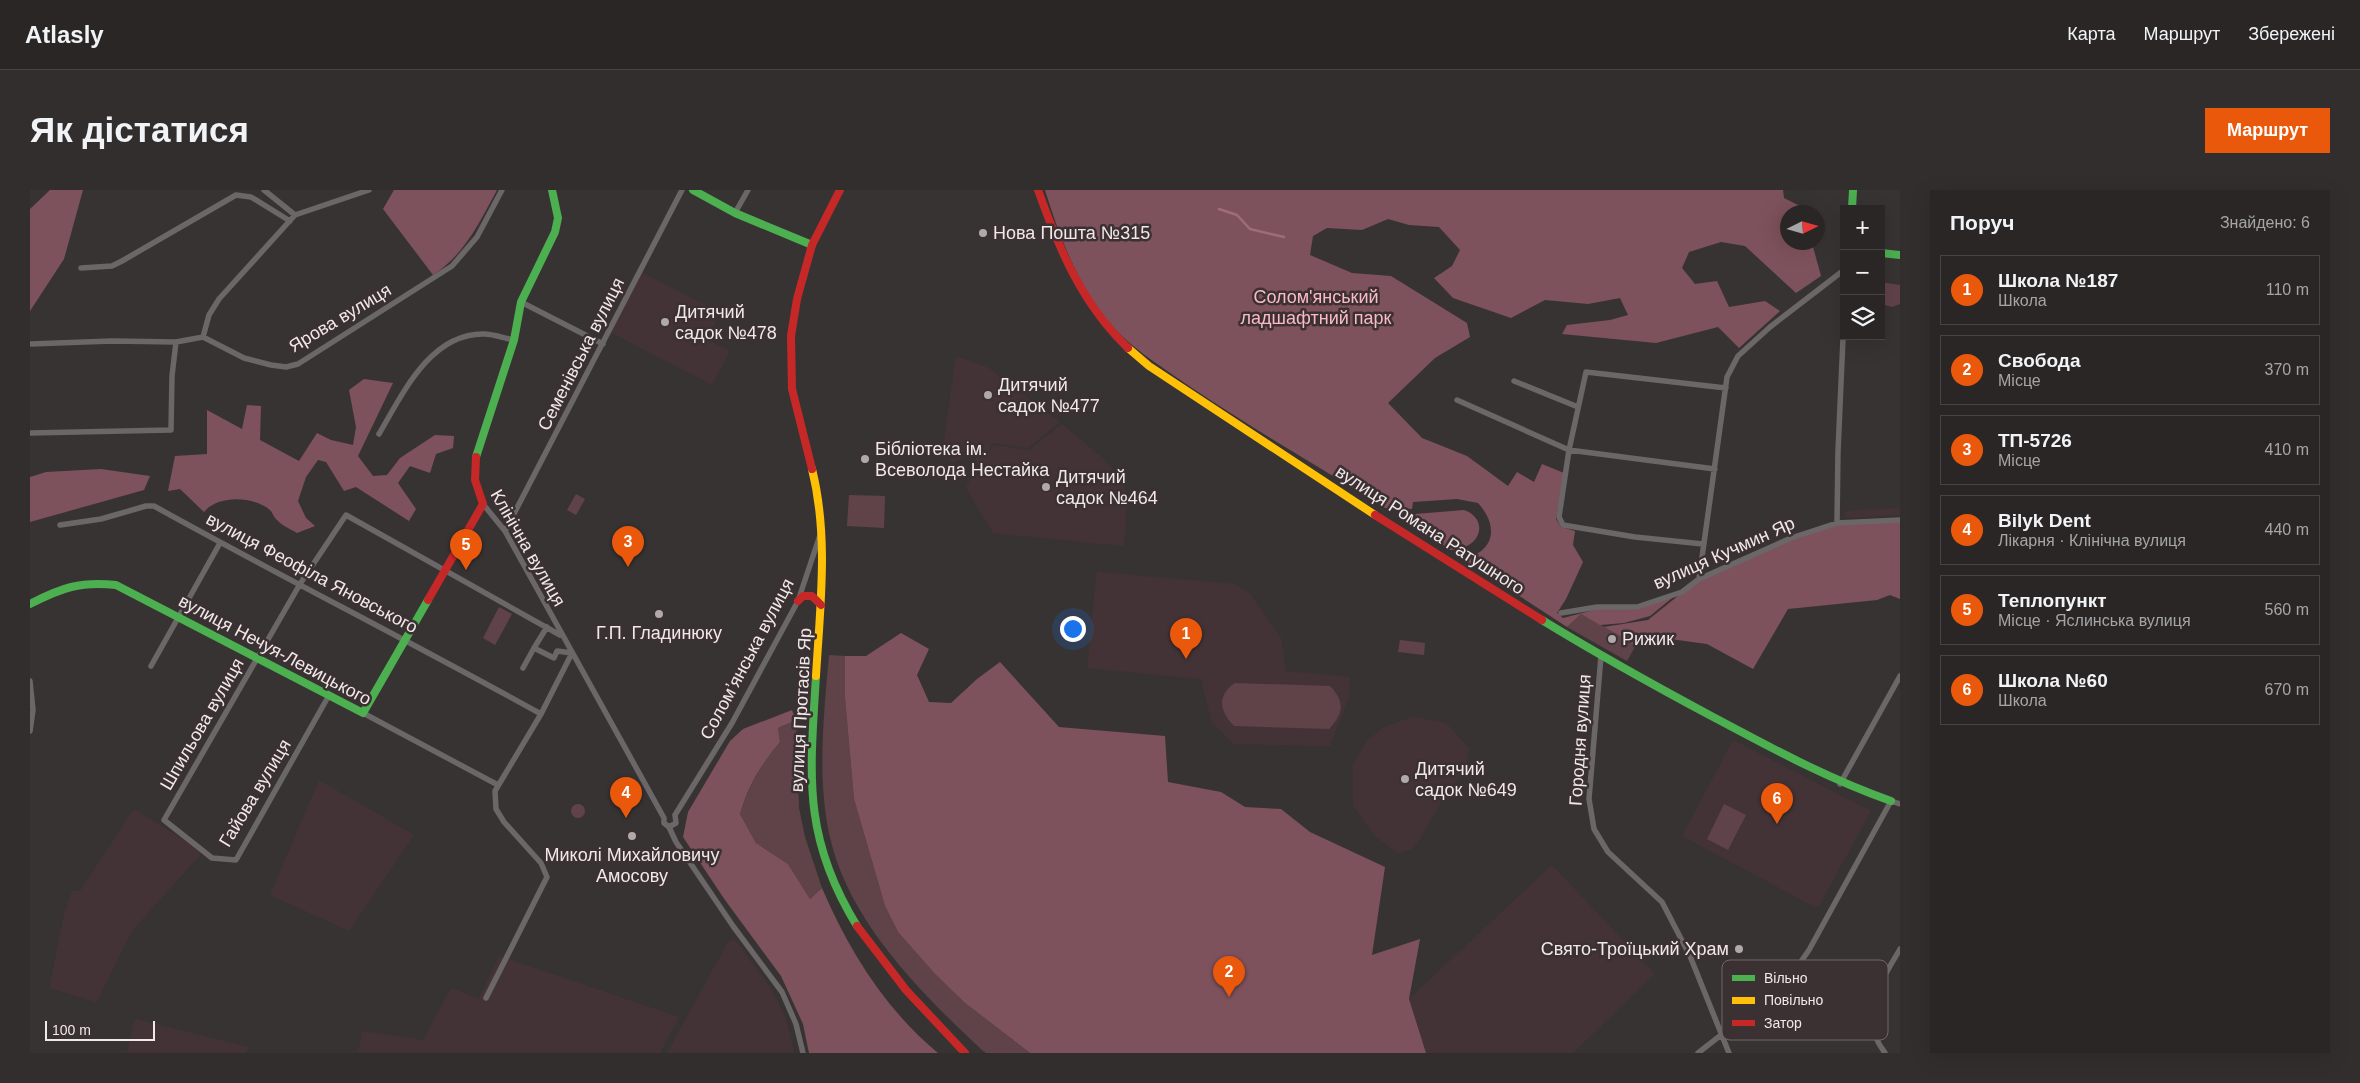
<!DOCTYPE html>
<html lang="uk">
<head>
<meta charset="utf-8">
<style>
  body { margin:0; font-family:Arial,sans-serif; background:#322e2e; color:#f1f3f6 }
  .controls { position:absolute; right:15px; top:15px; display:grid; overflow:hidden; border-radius:0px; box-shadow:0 5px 20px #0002 }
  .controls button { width:45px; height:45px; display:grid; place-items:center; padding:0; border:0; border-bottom:1px solid #464343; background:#2a2626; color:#f1f3f6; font:25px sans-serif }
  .compass { position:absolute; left:1750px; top:15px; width:45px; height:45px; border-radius:50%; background:#2a2626; box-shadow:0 5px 20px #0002; rotate:85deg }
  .scale { position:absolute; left:15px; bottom:12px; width:110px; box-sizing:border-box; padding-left:5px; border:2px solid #f0e8e9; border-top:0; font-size:14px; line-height:18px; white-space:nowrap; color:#f0e8e9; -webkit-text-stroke:4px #3b3032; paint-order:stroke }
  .you { position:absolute; left:1042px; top:438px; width:18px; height:18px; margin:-12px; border:4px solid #fff; border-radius:50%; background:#1a73e8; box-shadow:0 0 0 8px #1a73e833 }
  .badge { display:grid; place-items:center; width:32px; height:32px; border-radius:50%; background:#ea580c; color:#fff; font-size:16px; font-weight:700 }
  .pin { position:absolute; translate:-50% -41px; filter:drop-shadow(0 1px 2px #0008) }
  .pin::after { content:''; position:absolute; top:26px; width:18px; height:15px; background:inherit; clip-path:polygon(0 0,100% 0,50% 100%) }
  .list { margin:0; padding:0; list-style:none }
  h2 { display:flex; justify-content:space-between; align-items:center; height:65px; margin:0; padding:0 20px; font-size:21px }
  h2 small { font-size:16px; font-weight:400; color:#a5a5a7 }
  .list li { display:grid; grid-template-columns:32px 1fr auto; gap:15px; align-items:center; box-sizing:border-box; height:70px; margin:0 10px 10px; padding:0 10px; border:1px solid #464343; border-radius:0px }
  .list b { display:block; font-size:19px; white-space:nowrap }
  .list p { margin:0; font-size:16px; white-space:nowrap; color:#a5a5a7 }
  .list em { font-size:16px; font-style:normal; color:#a5a5a7 }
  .icon { flex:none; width:28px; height:28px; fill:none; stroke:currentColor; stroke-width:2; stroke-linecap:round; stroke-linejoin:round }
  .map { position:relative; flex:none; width:1870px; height:863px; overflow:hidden; border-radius:0px }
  header { display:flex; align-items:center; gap:30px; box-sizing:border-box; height:70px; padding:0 25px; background:#2a2626; border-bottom:1px solid #464343 }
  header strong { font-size:24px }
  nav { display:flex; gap:28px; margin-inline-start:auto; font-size:18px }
  .intro { display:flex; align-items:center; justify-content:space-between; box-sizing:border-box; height:120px; padding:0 30px }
  h1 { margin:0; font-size:35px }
  .button { padding:12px 22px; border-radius:0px; background:#ea580c; color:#fff; font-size:18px; font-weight:700 }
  main { display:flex; gap:30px; padding:0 30px }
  aside { flex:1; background:#2a2626; border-radius:0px; box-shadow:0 5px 20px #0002 }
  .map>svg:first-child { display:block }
  .built { fill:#433336 }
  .green { fill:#604349 }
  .forest { fill:#7e525c }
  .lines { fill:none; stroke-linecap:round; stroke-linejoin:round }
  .stream { stroke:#9e6d77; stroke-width:2.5 }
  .street { stroke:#6b6667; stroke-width:5.5 }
  .fast { stroke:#4caf50; stroke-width:8 }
  .slow { stroke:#ffc107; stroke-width:8 }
  .jam { stroke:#c62828; stroke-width:8 }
  .poi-dot { fill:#b0a9a9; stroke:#3b3032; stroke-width:2 }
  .labels { text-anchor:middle; stroke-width:5; stroke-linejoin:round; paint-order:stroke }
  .poi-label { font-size:18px; fill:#f0e8e9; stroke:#3b3032; text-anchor:start }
  .park-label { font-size:18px; fill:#fcbac7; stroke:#3b3032 }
  .street-label { font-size:18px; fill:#f0e8e9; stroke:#3b3032 }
  .key { fill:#3b3032; stroke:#716769; stroke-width:1 }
  .key-label { font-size:14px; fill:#f0e8e9 }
</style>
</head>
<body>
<header>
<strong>Atlasly</strong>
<nav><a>Карта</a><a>Маршрут</a><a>Збережені</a></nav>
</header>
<div class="intro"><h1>Як дістатися</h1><a class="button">Маршрут</a></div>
<main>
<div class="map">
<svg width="1870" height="863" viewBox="0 0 1870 863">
  <rect width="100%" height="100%" fill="#383333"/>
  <!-- built -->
  <path class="built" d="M612 82 690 123 676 149 700 161 682 195 580 142Z
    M926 166 959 178 1030 232 998 258 962 253 959 261 945 262 922 273 913 259Z
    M1032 234 1074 269 1094 295 1097 310 1094 356 963 343 936 298 947 274 945 263H960L963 255 999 260Z
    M1870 318V325L1816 328 1815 321Z
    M1067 382 1205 394 1220 404 1251 448 1256 481 1320 487 1319 507 1300 556 1204 554 1182 533 1171 489 1057 478Z
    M1382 527 1416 533 1439 558 1434 583 1421 596 1388 652 1382 659 1368 663 1344 645 1323 616V574L1337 551 1354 537Z
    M1703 550 1841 621 1789 716 1785 717 1652 646Z
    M289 590 384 645 319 741 240 705Z
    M104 619 160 654 171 664 101 742 67 812 19 798 35 721 42 701H50Z
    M1522 675 1625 784 1543 863H1396L1379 809Z
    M704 749 736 791 748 811 757 832 764 863H637L698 752Z
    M469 766 649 827 630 863H328L332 841 393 850 421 798 449 809Z
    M105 829 218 857 216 863H97Z"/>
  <!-- green -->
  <path class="green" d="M1851 92 1870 95V114L1862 117 1851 114Z
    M546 304 555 309 546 325 537 320Z
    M819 305 855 306 854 338 817 336Z
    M469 417 482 424 465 455 453 448Z
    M1551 424 1596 449 1605 457 1597 471 1537 437Z
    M1370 450 1395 453 1394 465 1368 462Z
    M799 465 815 466V508L824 609 855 716 868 742 905 784 935 813 1000 863H956L952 860C890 802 817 730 799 643 787 585 794 524 799 465Z
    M1205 493 1300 496C1315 512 1314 523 1299 539L1204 536C1189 521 1187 505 1205 493Z
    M766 530 769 618 775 647 792 698 780 709 758 674 726 653 710 624C720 593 729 577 750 552L748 538Z
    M1694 614 1716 625 1698 660 1677 649Z
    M541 621a7 7 0 1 1 14 0a7 7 0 1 1-14 0Z"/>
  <!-- forest -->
  <path class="forest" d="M20 0H53L34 69 0 121V19Z
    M364 0H467C449 33 435 64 403 85L353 19Z
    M1015 0H1753L1754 8 1774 18V22H1758V52L1782 53 1791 86 1766 103 1715 56 1691 52 1659 62 1652 78 1665 94 1687 91 1699 117 1735 111 1750 121 1709 158 1688 137 1626 153 1532 144 1537 135 1580 130 1598 125 1590 108 1558 114 1515 110 1481 128 1423 108 1404 88 1422 76 1430 60 1409 37 1379 35 1358 29 1332 40 1297 38 1283 46 1280 65 1322 83 1361 86 1437 133 1440 147 1405 168 1358 213 1392 248 1437 266 1478 296 1487 282 1504 292 1512 274 1534 283 1526 329 1531 337 1545 341 1543 355 1553 372 1536 409 1527 423 1533 428 1568 419 1607 418 1647 404 1620 426 1594 433 1570 435 1551 424 1537 437 1433 369C1465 362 1469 336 1448 313L1427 309 1383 312 1382 319 1355 318C1291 278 1225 240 1162 198 1131 176 1095 155 1072 124 1045 87 1028 43 1015 0Z
    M334 189 363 193 328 266 343 286 357 285 370 268 405 245 424 246 423 258 406 264 400 283 380 276 368 293 386 319 379 331 326 297 314 301 296 272 288 270 276 287 268 311 276 328 285 336 267 343C261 339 252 336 247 330 244 328 243 323 240 320 223 306 188 305 174 322L150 299 138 301 145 266 177 264V220L212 239 217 215 231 216 230 250 269 271 287 243 301 250 323 255 326 237 319 200Z
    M71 279 120 286 114 300 0 332V287L16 282Z
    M1434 320C1460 329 1451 360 1420 360L1373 325Z
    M1870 330V409L1860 405 1847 410 1758 419 1723 479 1677 454 1611 445 1605 457 1596 449 1574 437 1618 430 1669 389 1761 348 1807 333Z
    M871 443 899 459 887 485 899 512 921 513 947 489 970 472 1029 537 1135 546 1138 592 1191 602 1215 617 1251 619 1280 642 1355 677 1342 765 1390 749 1379 809 1396 863H1000L935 813 905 784 868 742 855 716 824 609 815 508V466H836Z
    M762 520 766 530 748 538 750 552C730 576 719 594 710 624L726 653 758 674 780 709 792 698C819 761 855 819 908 863H779L773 834 751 786 695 710 653 647 658 622 700 551 713 539Z"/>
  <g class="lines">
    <!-- stream -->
    <path class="stream" d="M1189 19 1207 25 1220 39 1254 47"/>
    <!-- street -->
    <path class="street" d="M234 0 265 25
      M705 23 718 0
      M51 78 82 76 92 71 206 5 221 7 260 31
      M491 112 573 154
      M173 147 179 125 189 109 265 25 339 0
      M0 154 82 151 146 152 173 147 214 168 241 175 256 177 268 174 422 76 447 47 472 0
      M1484 191 1548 217
      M1427 210 1539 260 1685 279
      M0 243 141 240 142 186 146 152
      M349 244C372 205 400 143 454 144 463 144 474 148 484 150
      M453 314 475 341 634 628V633L639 637 646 652 703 736 752 802 766 834 773 863
      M1807 333 1808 261 1814 126
      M30 335 71 329 116 316H124C252 387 383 453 511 524
      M475 341 652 0
      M1673 354 1605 347 1533 335 1529 327 1539 260 1556 182 1696 198
      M1669 389 1697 187 1708 166 1740 137 1814 80
      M1531 423 1567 417H1607L1652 402 1669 389 1761 348 1807 333 1870 330
      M504 458 517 437
      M1571 466 1559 609 1564 639 1578 662 1632 712 1660 766 1699 863
      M121 476 190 353
      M0 491 3 520 0 541
      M298 507 206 670 182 668 134 630 270 394 316 325 530 445
      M333 523 468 595
      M1810 594 1870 486
      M645 625 702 533 768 411 790 345
      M639 637 646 633 645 625
      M456 808 517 687 511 673 474 632 466 619 465 601 511 524 542 463 527 461 524 468 504 458 493 478
      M1668 863 1754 796 1779 760 1861 611 1870 614
      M1855 863C1826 825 1850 794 1870 759"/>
    <!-- fast -->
    <path class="fast" d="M663 0 705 23 782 55
      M1822 19 1823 0
      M1851 63 1870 65
      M446 267 484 150 491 112 525 42 528 28 522 0
      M0 414C31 398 50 391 86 395L333 523 398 410
      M1512 430C1569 465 1627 497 1685 528 1743 559 1799 589 1861 611
      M786 486C780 585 772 647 827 736"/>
    <!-- slow -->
    <path class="slow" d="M1098 158 1119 176 1345 325
      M782 279C799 347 790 417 786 486"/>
    <!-- jam -->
    <path class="jam" d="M1008 0C1029 59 1052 114 1098 158
      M782 279 762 199 761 146 767 109 782 55 810 0
      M1345 325 1512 430
      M398 410 453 314 445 290 446 267
      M768 411 773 406H782L791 415
      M827 736 876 800 935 863"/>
  </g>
  <!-- markers -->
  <g class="poi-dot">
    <circle cx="953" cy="43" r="5"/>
    <circle cx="635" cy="132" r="5"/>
    <circle cx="958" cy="205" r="5"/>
    <circle cx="835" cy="269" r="5"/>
    <circle cx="1016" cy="297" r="5"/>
    <circle cx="629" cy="424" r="5"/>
    <circle cx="1582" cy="449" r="5"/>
    <circle cx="1375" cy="589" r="5"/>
    <circle cx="602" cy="646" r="5"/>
    <circle cx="1709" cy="759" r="5"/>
  </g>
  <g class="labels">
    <!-- poi labels -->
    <g class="poi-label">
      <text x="963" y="49">Нова Пошта №315</text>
      <text x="645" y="128">Дитячий<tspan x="645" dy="21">садок №478</tspan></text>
      <text x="968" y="201">Дитячий<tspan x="968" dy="21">садок №477</tspan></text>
      <text x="845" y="265">Бібліотека ім.<tspan x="845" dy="21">Всеволода Нестайка</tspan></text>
      <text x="1026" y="293">Дитячий<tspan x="1026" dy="21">садок №464</tspan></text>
      <text x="629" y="449" text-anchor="middle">Г.П. Гладинюку</text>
      <text x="1592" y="455">Рижик</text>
      <text x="1385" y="585">Дитячий<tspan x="1385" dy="21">садок №649</tspan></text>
      <text x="602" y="671" text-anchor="middle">Миколі Михайловичу<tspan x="602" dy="21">Амосову</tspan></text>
      <text x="1699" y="765" text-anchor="end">Свято-Троїцький Храм</text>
    </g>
    <!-- park labels -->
    <g class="park-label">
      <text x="1286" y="113">Солом'янський<tspan x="1286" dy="21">ладшафтний парк</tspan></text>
    </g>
    <!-- street labels -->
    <g class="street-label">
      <text transform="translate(310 128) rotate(-31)" y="6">Ярова вулиця</text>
      <text transform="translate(551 164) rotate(-63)" y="6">Семенівська вулиця</text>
      <text transform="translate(1400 340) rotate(33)" y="6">вулиця Романа Ратушного</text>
      <text transform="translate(498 358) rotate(60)" y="6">Клінічна вулиця</text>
      <text transform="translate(1694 363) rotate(-24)" y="6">вулиця Кучмин Яр</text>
      <text transform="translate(282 383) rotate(28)" y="6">вулиця Феофіла Яновського</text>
      <text transform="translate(245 460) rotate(28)" y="6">вулиця Нечуя-Левицького</text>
      <text transform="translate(717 469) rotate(-62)" y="6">Соломʼянська вулиця</text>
      <text transform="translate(771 520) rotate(-87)" y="6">вулиця Протасів Яр</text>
      <text transform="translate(172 534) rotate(-60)" y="6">Шпильова вулиця</text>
      <text transform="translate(1550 550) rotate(-86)" y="6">Городня вулиця</text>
      <text transform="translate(225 603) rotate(-59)" y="6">Гайова вулиця</text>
    </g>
  </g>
  <!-- legend -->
  <rect x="1692" y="770" width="166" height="80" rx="8" class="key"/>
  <rect x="1702" y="785" width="23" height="6" fill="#4caf50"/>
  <rect x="1702" y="807" width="23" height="7" fill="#ffc107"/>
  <rect x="1702" y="830" width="23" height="6" fill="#c62828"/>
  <g class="key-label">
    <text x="1734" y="793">Вільно</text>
    <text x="1734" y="815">Повільно</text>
    <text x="1734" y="838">Затор</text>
  </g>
</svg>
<div class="controls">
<button>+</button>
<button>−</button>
<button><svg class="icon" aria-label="layers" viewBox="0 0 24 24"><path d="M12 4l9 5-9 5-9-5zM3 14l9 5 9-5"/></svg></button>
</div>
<svg class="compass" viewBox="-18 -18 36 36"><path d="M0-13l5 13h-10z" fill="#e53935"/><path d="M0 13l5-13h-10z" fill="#a5a5a7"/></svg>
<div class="scale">100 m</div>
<div class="you"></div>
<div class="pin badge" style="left:1156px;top:469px">1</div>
<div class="pin badge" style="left:1199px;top:807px">2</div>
<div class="pin badge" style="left:598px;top:377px">3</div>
<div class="pin badge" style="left:596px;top:628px">4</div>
<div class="pin badge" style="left:436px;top:380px">5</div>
<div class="pin badge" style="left:1747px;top:634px">6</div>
</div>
<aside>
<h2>Поруч<small>Знайдено: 6</small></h2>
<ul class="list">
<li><span class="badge">1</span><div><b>Школа №187</b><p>Школа</p></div><em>110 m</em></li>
<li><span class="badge">2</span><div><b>Свобода</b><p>Місце</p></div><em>370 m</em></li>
<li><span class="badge">3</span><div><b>ТП-5726</b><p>Місце</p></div><em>410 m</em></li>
<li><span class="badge">4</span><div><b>Bilyk Dent</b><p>Лікарня · Клінічна вулиця</p></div><em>440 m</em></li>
<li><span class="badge">5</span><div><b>Теплопункт</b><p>Місце · Яслинська вулиця</p></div><em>560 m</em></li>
<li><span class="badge">6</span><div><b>Школа №60</b><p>Школа</p></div><em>670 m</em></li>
</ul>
</aside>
</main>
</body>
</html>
